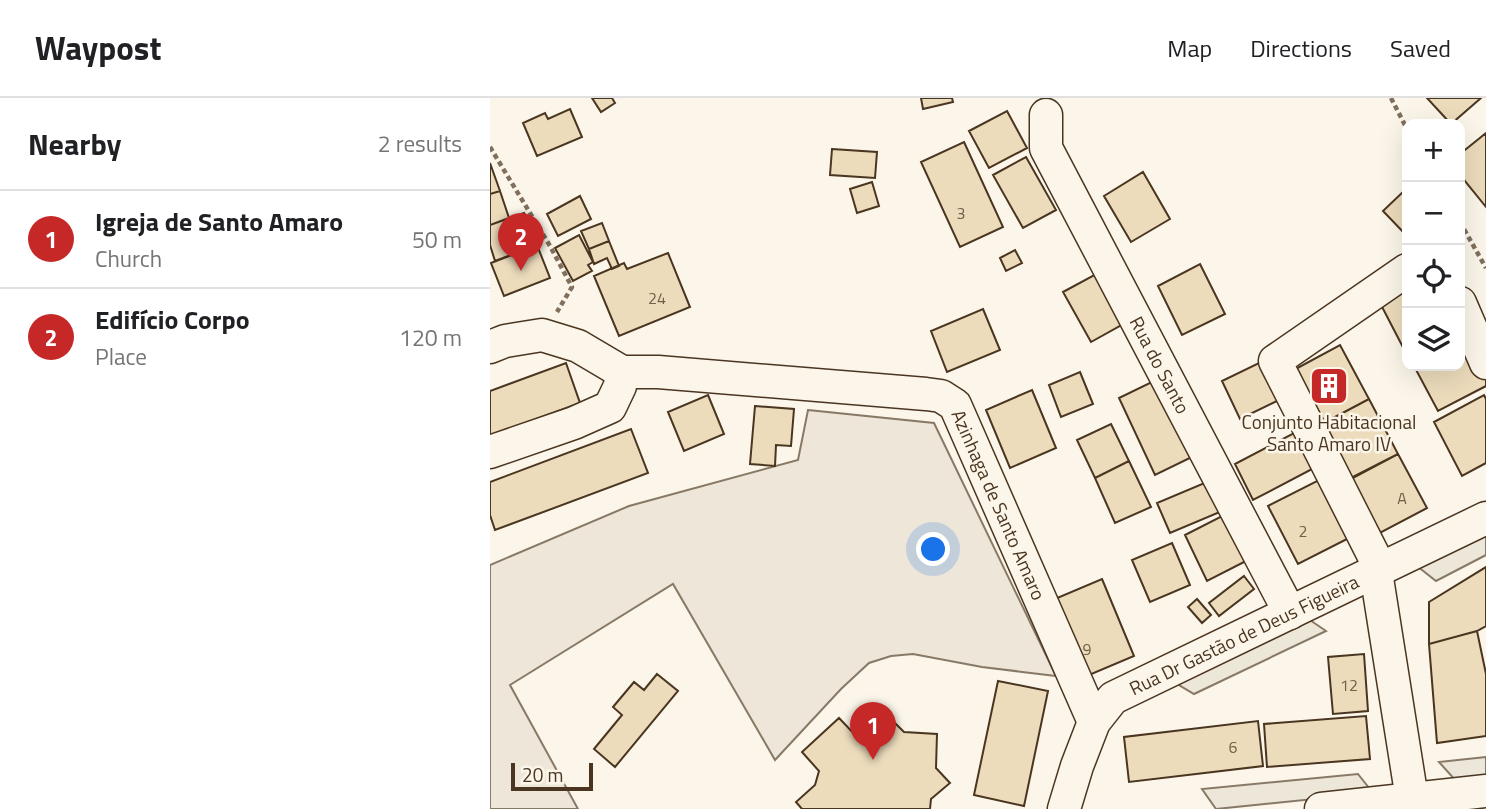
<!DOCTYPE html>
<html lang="en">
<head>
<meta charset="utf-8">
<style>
  body { margin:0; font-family:"Titillium Web",sans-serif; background:#f6f6f6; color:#202124 }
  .controls { position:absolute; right:21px; top:21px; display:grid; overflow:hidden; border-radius:14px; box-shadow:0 7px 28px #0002 }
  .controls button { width:63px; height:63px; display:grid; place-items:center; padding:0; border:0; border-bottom:2px solid #e0e0e0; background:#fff; color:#202124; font:35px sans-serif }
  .scale { position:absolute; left:21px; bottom:18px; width:82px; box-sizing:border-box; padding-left:7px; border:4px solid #4a3520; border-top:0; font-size:19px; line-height:24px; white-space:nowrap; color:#4a3520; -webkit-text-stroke:5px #fbf6e9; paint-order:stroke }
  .you { position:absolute; left:444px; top:452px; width:24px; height:24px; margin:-18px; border:5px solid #fff; border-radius:50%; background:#1a73e8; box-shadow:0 0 0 10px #1a73e833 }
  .badge { display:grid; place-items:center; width:46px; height:46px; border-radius:50%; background:#c62828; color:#fff; font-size:23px; font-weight:700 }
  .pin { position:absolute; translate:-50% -58px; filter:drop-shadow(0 2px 4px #0008) }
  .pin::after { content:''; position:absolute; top:37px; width:24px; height:21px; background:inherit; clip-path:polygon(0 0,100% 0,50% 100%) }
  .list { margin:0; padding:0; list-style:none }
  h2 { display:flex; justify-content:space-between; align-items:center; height:91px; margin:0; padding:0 28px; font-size:30px }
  h2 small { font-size:23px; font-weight:400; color:#757577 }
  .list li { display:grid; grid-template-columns:46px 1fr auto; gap:21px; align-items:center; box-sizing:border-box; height:98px; padding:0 28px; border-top:2px solid #e0e0e0 }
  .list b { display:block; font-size:26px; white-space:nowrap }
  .list p { margin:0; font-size:23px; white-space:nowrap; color:#757577 }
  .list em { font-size:23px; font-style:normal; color:#757577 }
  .icon { flex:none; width:38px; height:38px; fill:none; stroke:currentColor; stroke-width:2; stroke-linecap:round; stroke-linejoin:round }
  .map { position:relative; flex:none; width:996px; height:711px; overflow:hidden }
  header { display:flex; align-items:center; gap:42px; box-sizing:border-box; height:98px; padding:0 35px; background:#fff; border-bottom:2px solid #e0e0e0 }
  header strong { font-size:33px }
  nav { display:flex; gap:38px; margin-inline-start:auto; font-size:24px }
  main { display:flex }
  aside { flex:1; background:#fff }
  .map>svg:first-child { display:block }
  .green { fill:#ede6d9; stroke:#887966; stroke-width:2 }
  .parking { fill:#ede7d9; stroke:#887966; stroke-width:2 }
  .building { fill:#ecdcbc; stroke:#4a3520; stroke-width:2 }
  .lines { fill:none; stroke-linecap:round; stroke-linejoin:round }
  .minor-casing { stroke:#4a3520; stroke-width:35 }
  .path { stroke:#7f6f5c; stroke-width:4.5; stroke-dasharray:5 3.5; stroke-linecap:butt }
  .minor { stroke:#fbf6e9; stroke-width:32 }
  .labels { text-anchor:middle; stroke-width:5; stroke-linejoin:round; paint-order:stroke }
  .number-label { font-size:16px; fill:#725f47 }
  .street-label { font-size:19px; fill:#4a3520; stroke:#fbf6e9 }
  .poi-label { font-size:19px; fill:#4a3520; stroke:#fbf6e9 }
</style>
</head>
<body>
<header>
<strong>Waypost</strong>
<nav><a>Map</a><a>Directions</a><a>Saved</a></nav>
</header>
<main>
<aside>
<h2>Nearby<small>2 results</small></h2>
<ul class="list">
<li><span class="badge">1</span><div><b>Igreja de Santo Amaro</b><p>Church</p></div><em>50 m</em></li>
<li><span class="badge">2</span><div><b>Edifício Corpo</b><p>Place</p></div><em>120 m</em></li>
</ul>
</aside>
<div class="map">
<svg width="996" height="711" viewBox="0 0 996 711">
  <rect width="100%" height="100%" fill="#fbf6e9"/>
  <!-- green -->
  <path class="green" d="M318 312 444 325 566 578 492 569 423 556 401 558 379 565 351 591 285 662 183 486 20 587 88 711H0V467L139 408 308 362Z"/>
  <!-- parking -->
  <path class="parking" d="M996 433V457L946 483 927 468Z
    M817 520 836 533 704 596 684 584Z
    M996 659V680L966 683 949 664Z
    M868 676 883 695 726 711 712 691Z"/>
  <!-- building -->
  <path class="building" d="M102 0H122L125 5 111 14Z
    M431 0H462L463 4 433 11Z
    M937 0H991L961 26Z
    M80 11 92 39 47 58 33 25 55 15 58 21Z
    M517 13 537 50 499 70 479 33Z
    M996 35V109L970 77V56Z
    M474 44 513 129 470 149 431 64Z
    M342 51 387 54 385 80 340 77Z
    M536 59 566 112 533 130 503 77Z
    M0 65 10 93 0 96Z
    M653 74 680 121 641 144 614 98Z
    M382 84 389 108 367 115 360 91Z
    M917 90V138L893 113Z
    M10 93 19 120 0 127V96Z
    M90 98 101 121 68 138 57 116Z
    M34 115 47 147 5 163 0 147V127Z
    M112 125 119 143 99 151 91 133Z
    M89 137 103 164 98 167 102 173 83 183 65 150Z
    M119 143 129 168 122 171 117 160 104 166 99 151Z
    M47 147 60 180 14 198 1 165Z
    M525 152 532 165 516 173 510 160Z
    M178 155 200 209 129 238 104 178 134 165 137 171Z
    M710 166 735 216 692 237 668 188Z
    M608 175 635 225 601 244 573 194Z
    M917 191V257L890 205Z
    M493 211 510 252 457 274 441 233Z
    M970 233 996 282V288L948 313 924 268H970Z
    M850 247 879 301 828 328 800 274Z
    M771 264 789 302 750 321 732 283Z
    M76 265 90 305 0 338V293Z
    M590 274 603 306 571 319 559 287Z
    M670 280 706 357 665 377 629 300Z
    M542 292 566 350 520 370 496 312Z
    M218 297 234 336 194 353 178 314Z
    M994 297 996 301V365L972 378 944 324Z
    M879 301 908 356 857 382 828 328Z
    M265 308 304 311 301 348 286 347 285 368 260 366Z
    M621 326 639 363 605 380 587 342Z
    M141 331 158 375 5 432 0 417V384Z
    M806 334 824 370 763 402 745 366Z
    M908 356 937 410 886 437 857 383Z
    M639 363 661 409 625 425 605 380Z
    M724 381 737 411 680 435 667 405Z
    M829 382 859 440 808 466 778 408Z
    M736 416 758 462 717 483 695 437Z
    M682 445 700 487 660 504 642 462Z
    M996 469V528L987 533 939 546V504Z
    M754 478 764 491 729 518 719 505Z
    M612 481 644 558 592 580 560 503Z
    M707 501 721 517 712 525 698 509Z
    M987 533 996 576V638L947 645 939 546Z
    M874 556 878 613 843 616 838 559Z
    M167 576 188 593 125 669 104 651 132 617 123 609 144 584 154 592Z
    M508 583 558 593 534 708 484 697Z
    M876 618 880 661 777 669 774 626Z
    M349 620 367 639 382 636 400 620 414 634 447 636 446 670 460 685 441 701 440 711H312L306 704 325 687 329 673 312 654Z
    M768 623 773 668 639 684 634 639Z"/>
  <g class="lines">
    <!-- minor casing -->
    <g class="minor-casing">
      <g id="minor">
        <path id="s1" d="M556 17V50L800 515"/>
        <path d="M970 205 996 265"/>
        <path id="s2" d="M0 249 15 243 52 237 88 248 132 274H168L436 296 451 298 465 307 604 624"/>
        <path d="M0 354 84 325 120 309 130 288 132 274"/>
        <path d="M891 472 785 263 917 172"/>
        <path d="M886 474 922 701"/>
        <path id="s3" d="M574 711 587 668 604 624 623 600 996 420"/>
        <path d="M831 711 996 693"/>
      </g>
    </g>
    <!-- path -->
    <path class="path" d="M901 0 917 31
      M0 49 60 148 82 189 67 214
      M970 124 996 170"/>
    <!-- minor -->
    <use href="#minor" class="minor"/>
  </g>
  <!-- icons -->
  <defs>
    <g id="building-square" transform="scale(2.0125)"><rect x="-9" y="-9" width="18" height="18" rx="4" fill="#c62828" stroke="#fbf6e9"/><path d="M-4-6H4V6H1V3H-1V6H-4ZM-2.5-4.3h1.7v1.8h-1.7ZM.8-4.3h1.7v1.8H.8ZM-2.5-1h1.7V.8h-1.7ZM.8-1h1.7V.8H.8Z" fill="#fff"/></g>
  </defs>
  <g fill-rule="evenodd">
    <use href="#building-square" x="839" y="288"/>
  </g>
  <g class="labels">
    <!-- number labels -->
    <g class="number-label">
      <text x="471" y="121">3</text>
      <text x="167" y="206">24</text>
      <text x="912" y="406">A</text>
      <text x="813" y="439">2</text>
      <text x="597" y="557">9</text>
      <text x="859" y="593">12</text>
      <text x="743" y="655">6</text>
    </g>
    <!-- street labels -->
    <g class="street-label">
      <text dy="7" stroke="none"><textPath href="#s1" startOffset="278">Rua do Santo</textPath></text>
      <text dy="7" stroke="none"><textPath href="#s2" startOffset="588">Azinhaga de Santo Amaro</textPath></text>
      <text dy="7" stroke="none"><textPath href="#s3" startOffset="268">Rua Dr Gastão de Deus Figueira</textPath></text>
    </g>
    <!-- poi labels -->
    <g class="poi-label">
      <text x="839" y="331">Conjunto Habitacional<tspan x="839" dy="22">Santo Amaro IV</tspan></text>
    </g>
  </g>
</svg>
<div class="controls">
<button>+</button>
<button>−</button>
<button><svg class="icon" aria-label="locate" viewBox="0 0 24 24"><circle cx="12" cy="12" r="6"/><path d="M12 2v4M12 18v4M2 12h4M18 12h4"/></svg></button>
<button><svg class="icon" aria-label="layers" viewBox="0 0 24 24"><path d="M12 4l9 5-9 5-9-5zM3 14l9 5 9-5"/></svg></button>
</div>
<div class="scale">20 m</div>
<div class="you"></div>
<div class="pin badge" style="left:383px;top:662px">1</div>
<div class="pin badge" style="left:31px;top:173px">2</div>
</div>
</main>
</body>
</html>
